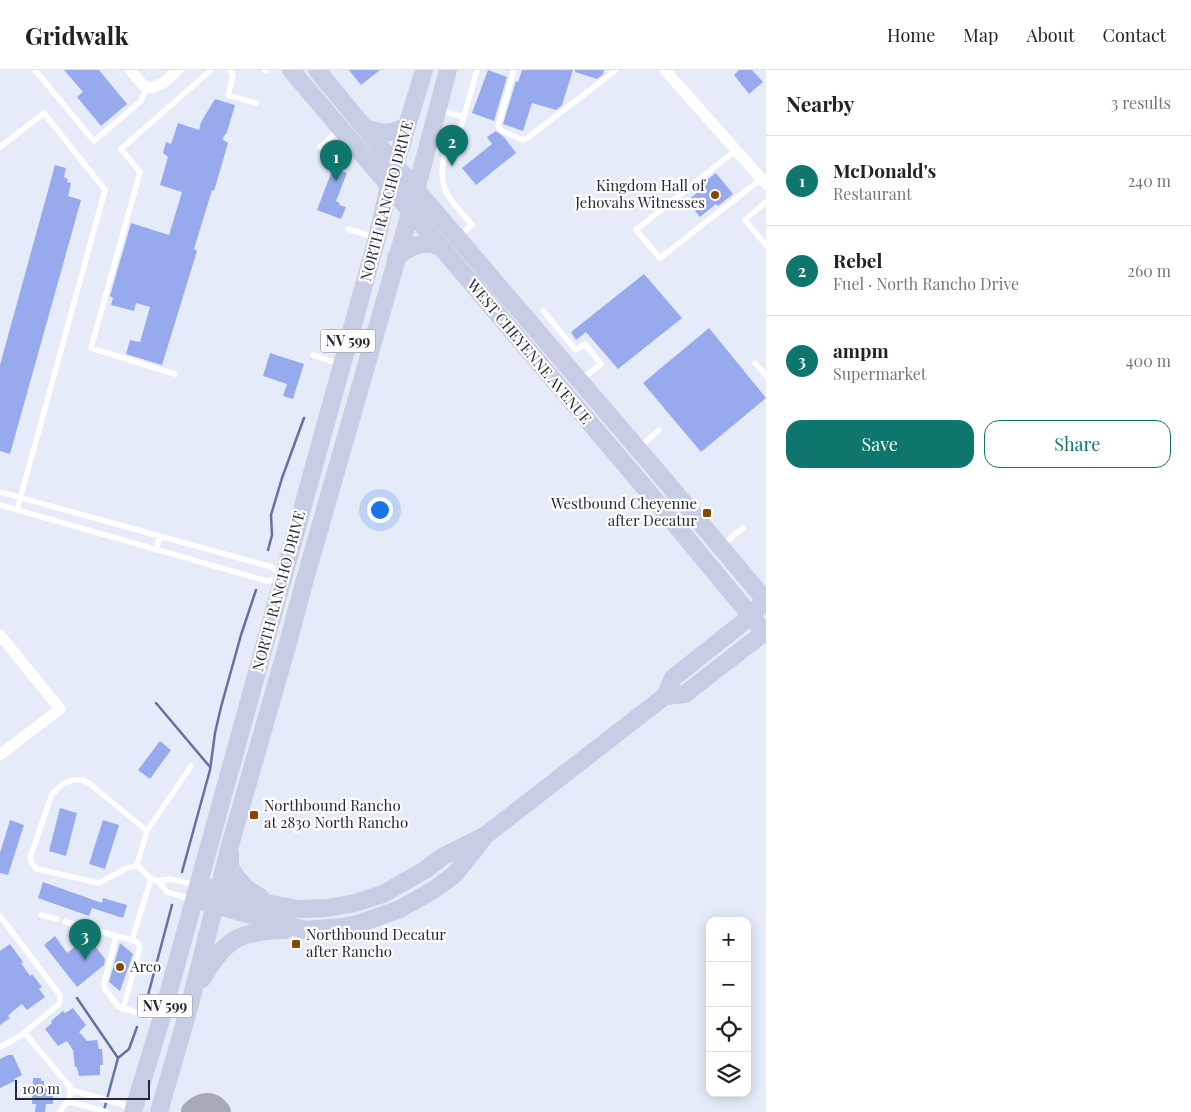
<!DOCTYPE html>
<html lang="en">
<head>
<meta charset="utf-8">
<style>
  body { margin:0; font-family:"Playfair Display",serif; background:#f2f2f2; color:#222 }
  .controls { position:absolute; right:15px; bottom:15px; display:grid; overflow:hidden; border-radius:10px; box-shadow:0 2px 12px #0003 }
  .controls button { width:45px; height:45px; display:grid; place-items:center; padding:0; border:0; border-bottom:1px solid #e0e0e0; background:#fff; color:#222; font:25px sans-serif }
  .scale { position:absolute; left:15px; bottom:12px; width:135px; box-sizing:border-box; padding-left:5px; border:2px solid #252835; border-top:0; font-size:14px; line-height:18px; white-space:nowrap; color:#252835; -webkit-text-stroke:4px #fff; paint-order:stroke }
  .you { position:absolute; left:379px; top:439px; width:18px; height:18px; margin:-12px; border:4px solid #fff; border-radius:50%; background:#1a73e8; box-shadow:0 0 0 8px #1a73e833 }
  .badge { display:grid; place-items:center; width:32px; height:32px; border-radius:50%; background:#0f766e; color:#fff; font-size:16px; font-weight:700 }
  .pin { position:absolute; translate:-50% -41px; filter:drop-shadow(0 1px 2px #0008) }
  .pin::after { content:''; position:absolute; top:26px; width:18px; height:15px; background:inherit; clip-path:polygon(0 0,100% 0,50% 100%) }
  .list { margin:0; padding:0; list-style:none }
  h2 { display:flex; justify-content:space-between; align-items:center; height:65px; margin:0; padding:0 20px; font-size:21px }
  h2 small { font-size:16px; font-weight:400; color:#767676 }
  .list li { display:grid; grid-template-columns:32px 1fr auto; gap:15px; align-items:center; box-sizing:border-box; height:90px; padding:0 20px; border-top:1px solid #e0e0e0 }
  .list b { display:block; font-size:19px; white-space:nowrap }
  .list p { margin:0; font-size:16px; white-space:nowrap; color:#767676 }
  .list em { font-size:16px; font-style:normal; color:#767676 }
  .actions { display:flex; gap:10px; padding:15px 20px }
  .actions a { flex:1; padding:11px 0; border:1px solid #0f766e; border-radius:15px; text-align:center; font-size:18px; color:#0f766e }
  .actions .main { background:#0f766e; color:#fff }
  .icon { flex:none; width:28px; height:28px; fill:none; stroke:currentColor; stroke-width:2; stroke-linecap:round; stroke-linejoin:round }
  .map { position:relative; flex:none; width:766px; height:1042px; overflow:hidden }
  header { display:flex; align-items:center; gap:30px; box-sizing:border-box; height:70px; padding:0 25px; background:#fff; border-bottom:1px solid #e0e0e0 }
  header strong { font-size:24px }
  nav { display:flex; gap:28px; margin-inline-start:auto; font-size:18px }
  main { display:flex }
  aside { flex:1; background:#fff }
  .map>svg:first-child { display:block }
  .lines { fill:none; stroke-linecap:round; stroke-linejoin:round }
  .stream { stroke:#6471a2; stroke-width:2.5 }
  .taxiway { stroke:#a6aab8; stroke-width:24 }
  .building { fill:#97aaed }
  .service { stroke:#fff; stroke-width:5.5 }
  .minor { stroke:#fff; stroke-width:11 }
  .primary { stroke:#c6cde4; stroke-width:18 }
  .poi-dot { fill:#844a00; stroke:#fff; stroke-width:2 }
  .labels { text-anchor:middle; stroke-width:4.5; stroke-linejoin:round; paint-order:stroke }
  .shield { fill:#fff; stroke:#666872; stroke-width:1 }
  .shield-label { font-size:14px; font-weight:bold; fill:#252835 }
  .poi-label { font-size:15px; fill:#252835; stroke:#fff; text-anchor:start }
  .street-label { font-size:15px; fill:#252835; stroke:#fff }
</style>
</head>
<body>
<header>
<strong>Gridwalk</strong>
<nav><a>Home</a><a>Map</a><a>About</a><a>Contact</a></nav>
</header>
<main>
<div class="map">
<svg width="766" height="1042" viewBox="0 0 766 1042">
  <rect width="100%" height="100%" fill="#e6ebf9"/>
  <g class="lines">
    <!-- stream -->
    <path class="stream" d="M268 480 272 465 271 445 282 408 304 348
      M156 633 210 697
      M182 802 210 700 215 663 221 637 241 565 256 520
      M77 928 118 988 104 1040
      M147 929 172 835
      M118 988 129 979 137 957"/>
    <!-- taxiway -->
    <path class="taxiway" d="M193 1042C202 1033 211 1032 219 1042"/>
  </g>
  <!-- building -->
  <path class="building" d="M64 0H99L127 34 101 56 77 27 83 22Z
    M349 0H380L361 15Z
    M488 0 507 7 494 51 472 43Z
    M522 0H573L562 35 556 40 532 33 523 61 503 54 516 11 518 12Z
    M575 0H604L603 4 597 9 575 2Z
    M739 0H752L763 12 749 24 734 5Z
    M215 29 235 35 227 62 222 69 228 73 214 121 212 120 194 179 197 181 162 295 126 284 130 270 140 272 150 237 136 233 134 241 111 235 113 228 110 226 131 153 169 165 182 122 160 115 168 87 163 83 166 72 171 74 178 53 199 60 201 52Z
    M496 61 504 67 516 83 476 115 462 98 492 74 487 67Z
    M55 95 66 98 64 107 68 109 67 112 71 113 68 126 81 130 10 384 0 381V295Z
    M333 98 347 103 336 131 340 133 339 135 346 137 341 149 317 140Z
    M716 103 733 124 718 136 716 134 700 147 687 131 703 118 700 115Z
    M644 204 682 248 618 299 586 262 576 270 571 262Z
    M709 258 766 328 701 382 643 313Z
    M270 283 304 294 293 329 283 326 287 314 263 306Z
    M160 671 171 680 150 709 138 700Z
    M60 738 77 743 66 786 49 781Z
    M10 750 24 755 8 805 0 803V783Z
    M103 750 119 755 105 799 89 794Z
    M43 812 102 833 103 828 127 835 123 848 92 838 89 846 38 828Z
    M55 866 67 883 88 867 105 889 104 895 77 917 44 875Z
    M120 873 133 884 120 921 109 912Z
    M10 874 23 892 21 893 30 906 32 904 42 917 39 919 45 927 27 940 22 934 12 942 8 946 10 948 0 955V881Z
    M73 938 86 955 79 962 87 971 97 970 99 979H102L103 995H100V1005L79 1006 77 997H75L73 980 67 971 58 976 45 959 52 953 51 951 63 941 65 943Z
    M8 985H13L22 1005 14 1009 15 1011 0 1018V989Z
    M33 1008H41V1011H44V1018H49L48 1026H53V1034H46L45 1042H35L36 1034H32Z"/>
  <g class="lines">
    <!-- service -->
    <path class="service" d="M35 0 94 71 141 31 147 16
      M230 0 233 6 228 25 256 33
      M265 0 266 1
      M514 0 498 56 502 61 523 70 526 69 616 0
      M439 40 464 47
      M0 77 44 43 105 120 17 440
      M320 77 339 60
      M429 78 453 85 477 0
      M736 80 636 160 660 188 761 109
      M445 82C436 121 449 127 472 155L459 166
      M766 132 745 150 766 175
      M348 159 374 167
      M543 241 576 280 585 274 601 294 582 309
      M313 285 339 294
      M755 293 766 306
      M175 304 91 278 140 102 121 79 211 0
      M640 377 659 360
      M0 422 272 497 281 506
      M0 435 267 511 280 508
      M721 476 743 458
      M156 480 160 466
      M147 761 191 696
      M137 795 147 761 89 713 82 710H72L63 714 52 724 30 788 32 794 37 799 99 813 125 799 137 795 151 809
      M158 811 167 822 192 829
      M41 845 57 849
      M0 846 60 925V931L58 935 20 966 0 977
      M65 852 74 854
      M81 856 116 866
      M123 939 140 878 137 872 132 870
      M158 949 119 937 105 919 104 914 116 866 132 870 151 809 158 811 170 809 196 815
      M24 962 70 1017V1027L60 1042
      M71 1020 121 1034 131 1041
      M68 1031 107 1042"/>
    <!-- minor -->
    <path class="minor" d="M130 0 143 15 151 18 163 13 178 0
      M665 0 766 114
      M0 565 60 639 0 685"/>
    <!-- primary -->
    <path class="primary" d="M291 0 640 412 766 564
      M317 0 395 95 657 401 766 531
      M365 58C384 64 389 65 407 56
      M396 187C410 177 423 169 440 177
      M665 626 685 624 766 561
      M230 784V797L237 808 247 819 260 827
      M208 818 265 833 299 839 327 838 355 833 383 824 425 800 442 787 486 765 665 626 673 608 751 546 759 537
      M205 832 305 860 343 857 358 854 400 839 435 819 455 804 483 769
      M202 909C225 869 239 861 285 860
      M133 1042 161 950 377 168 389 116 424 0
      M159 1042 189 938 229 779 288 573 304 513 410 143 448 0"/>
  </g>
  <!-- markers -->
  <g class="poi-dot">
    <circle cx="715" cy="125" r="5"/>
    <rect x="702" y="438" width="10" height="10" rx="2.5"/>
    <rect x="249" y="740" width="10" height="10" rx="2.5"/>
    <rect x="291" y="869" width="10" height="10" rx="2.5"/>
    <circle cx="120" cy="897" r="5"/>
  </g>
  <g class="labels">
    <!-- shield labels -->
    <g class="shield">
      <rect x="320.5" y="259.5" width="55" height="23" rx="4"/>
      <rect x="137.5" y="924.5" width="55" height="23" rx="4"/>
    </g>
    <g class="shield-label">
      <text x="348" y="276">NV 599</text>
      <text x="165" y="941">NV 599</text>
    </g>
    <!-- poi labels -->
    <g class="poi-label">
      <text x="705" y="121" text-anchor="end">Kingdom Hall of<tspan x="705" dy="17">Jehovahs Witnesses</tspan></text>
      <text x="697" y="439" text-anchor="end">Westbound Cheyenne<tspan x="697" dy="17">after Decatur</tspan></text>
      <text x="264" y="741">Northbound Rancho<tspan x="264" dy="17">at 2830 North Rancho</tspan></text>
      <text x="306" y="870">Northbound Decatur<tspan x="306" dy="17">after Rancho</tspan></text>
      <text x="130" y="902">Arco</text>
    </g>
    <!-- street labels -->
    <g class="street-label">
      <text transform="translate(387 131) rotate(-75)" y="5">NORTH RANCHO DRIVE</text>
      <text transform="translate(529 282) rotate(50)" y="5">WEST CHEYENNE AVENUE</text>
      <text transform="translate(279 521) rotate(-75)" y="5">NORTH RANCHO DRIVE</text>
    </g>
  </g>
</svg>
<div class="controls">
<button>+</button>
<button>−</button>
<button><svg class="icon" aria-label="locate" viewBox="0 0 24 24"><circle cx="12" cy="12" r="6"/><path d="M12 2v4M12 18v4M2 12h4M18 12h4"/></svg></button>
<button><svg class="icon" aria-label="layers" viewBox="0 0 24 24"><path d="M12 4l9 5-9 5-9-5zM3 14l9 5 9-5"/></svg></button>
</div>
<div class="scale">100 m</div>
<div class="you"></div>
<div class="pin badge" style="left:336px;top:111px">1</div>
<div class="pin badge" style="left:452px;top:96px">2</div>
<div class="pin badge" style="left:85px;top:890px">3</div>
</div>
<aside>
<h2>Nearby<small>3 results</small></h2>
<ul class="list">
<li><span class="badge">1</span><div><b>McDonald's</b><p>Restaurant</p></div><em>240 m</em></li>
<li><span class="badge">2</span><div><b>Rebel</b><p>Fuel · North Rancho Drive</p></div><em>260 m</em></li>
<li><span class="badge">3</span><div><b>ampm</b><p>Supermarket</p></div><em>400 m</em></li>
</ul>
<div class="actions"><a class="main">Save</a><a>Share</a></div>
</aside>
</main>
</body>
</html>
